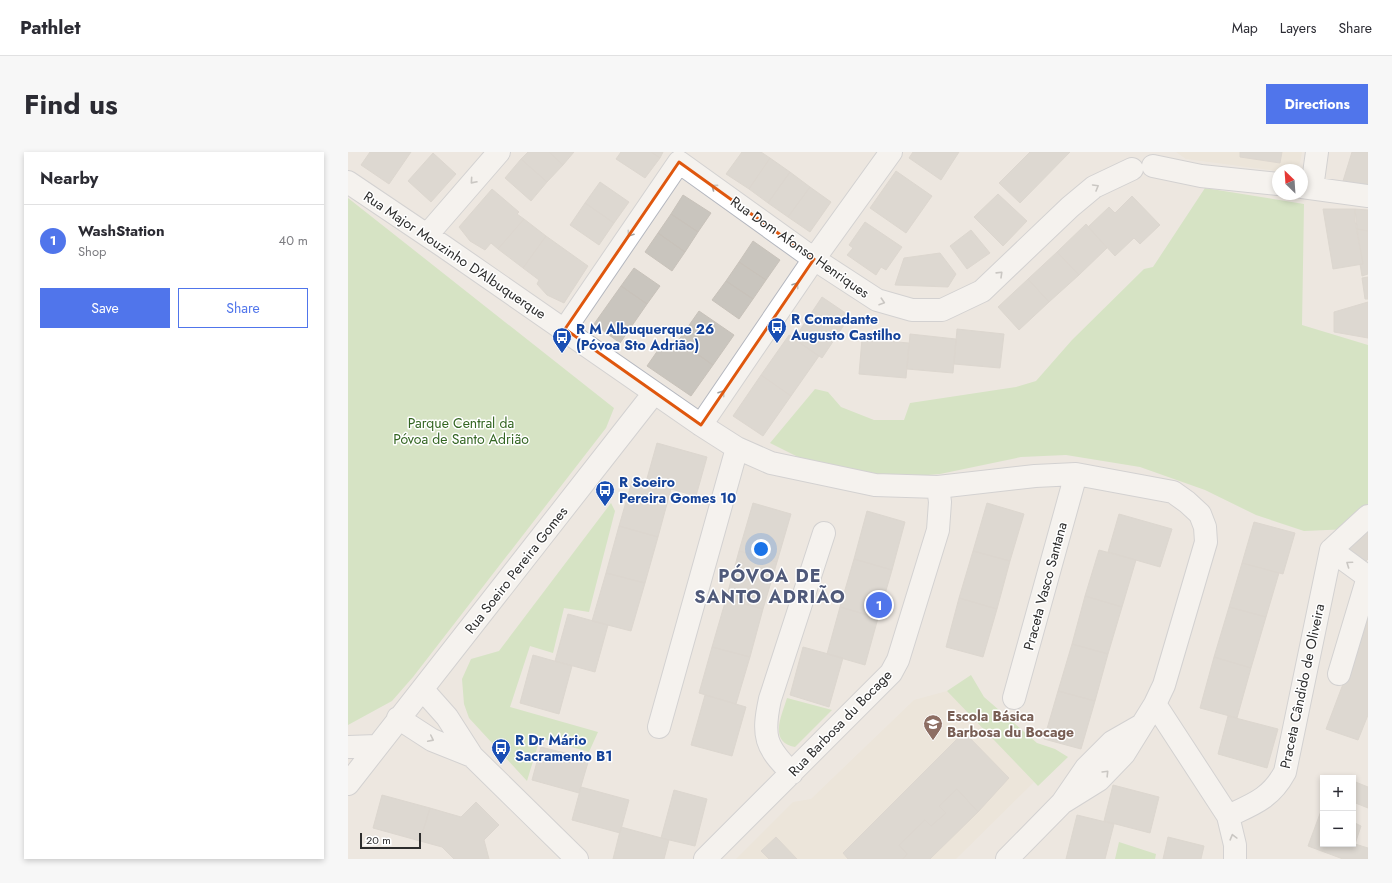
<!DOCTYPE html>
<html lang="en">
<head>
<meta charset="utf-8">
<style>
  body { margin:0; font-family:Jost,sans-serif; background:#f7f7f7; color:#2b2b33 }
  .controls { position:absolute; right:12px; bottom:12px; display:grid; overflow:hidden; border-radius:0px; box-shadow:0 2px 6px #0003 }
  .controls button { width:36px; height:36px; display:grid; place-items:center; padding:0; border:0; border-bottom:1px solid #e1e1e2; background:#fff; color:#2b2b33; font:20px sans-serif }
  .compass { position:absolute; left:924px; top:12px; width:36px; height:36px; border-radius:50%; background:#fff; box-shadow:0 2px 6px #0003; rotate:335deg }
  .scale { position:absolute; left:12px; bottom:10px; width:61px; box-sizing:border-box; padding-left:4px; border:2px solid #2d2d2d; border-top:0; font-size:11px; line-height:14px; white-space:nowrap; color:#2d2d2d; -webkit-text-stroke:3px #fff; paint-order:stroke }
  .you { position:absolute; left:413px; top:397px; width:14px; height:14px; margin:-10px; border:3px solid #fff; border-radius:50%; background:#1a73e8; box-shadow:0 0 0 6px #1a73e833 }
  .badge { display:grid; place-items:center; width:26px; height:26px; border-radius:50%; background:#5075eb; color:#fff; font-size:13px; font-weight:700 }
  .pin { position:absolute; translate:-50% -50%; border:2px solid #fff; box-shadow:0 1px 4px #0006 }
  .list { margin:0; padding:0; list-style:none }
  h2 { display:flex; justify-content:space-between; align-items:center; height:52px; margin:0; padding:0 16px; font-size:17px }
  h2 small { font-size:13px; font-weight:400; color:#7c7c81 }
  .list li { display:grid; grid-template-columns:26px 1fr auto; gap:12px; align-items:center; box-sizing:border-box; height:72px; padding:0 16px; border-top:1px solid #e1e1e2 }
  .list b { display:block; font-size:15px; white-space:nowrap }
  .list p { margin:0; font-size:13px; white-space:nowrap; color:#7c7c81 }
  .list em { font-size:13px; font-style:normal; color:#7c7c81 }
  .actions { display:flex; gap:8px; padding:12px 16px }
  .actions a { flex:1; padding:9px 0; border:1px solid #5075eb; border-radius:0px; text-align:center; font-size:14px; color:#5075eb }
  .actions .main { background:#5075eb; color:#fff }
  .map { position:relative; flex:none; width:1020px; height:707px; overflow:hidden; border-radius:0px }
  header { display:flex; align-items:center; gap:24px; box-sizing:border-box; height:56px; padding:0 20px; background:#fff; border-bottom:1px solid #e1e1e2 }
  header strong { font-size:19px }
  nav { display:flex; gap:22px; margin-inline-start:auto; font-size:14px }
  .intro { display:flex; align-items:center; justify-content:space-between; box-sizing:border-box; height:96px; padding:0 24px }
  h1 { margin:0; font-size:28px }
  .button { padding:10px 18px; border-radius:0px; background:#5075eb; color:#fff; font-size:14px; font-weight:700 }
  main { display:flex; gap:24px; padding:0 24px }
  aside { flex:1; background:#fff; border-radius:0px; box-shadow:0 2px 6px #0003 }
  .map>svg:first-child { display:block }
  .education { fill:#ece2d2 }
  .green { fill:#badea2 }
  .building { fill:#c9c5be; stroke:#c8c2ba }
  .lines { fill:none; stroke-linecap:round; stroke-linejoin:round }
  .minor-casing { stroke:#b4b7bf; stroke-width:24 }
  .minor { stroke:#fff; stroke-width:22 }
  .oneway { stroke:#a0a0a0 }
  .marked { fill:none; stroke:#df570e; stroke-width:3; stroke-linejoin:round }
  .labels { text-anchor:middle; stroke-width:3; stroke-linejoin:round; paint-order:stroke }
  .street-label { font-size:14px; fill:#2d2d2d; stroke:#fff }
  .transit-label { font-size:14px; font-weight:bold; fill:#164399; stroke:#fff; text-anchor:start }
  .park-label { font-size:14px; fill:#336522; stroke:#fff }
  .education-label { font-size:14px; font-weight:bold; fill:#785e54; stroke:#fff; text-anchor:start }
  .district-label { font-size:18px; font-weight:bold; letter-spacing:1px; fill:#505a7a; stroke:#fff }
</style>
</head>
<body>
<header>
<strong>Pathlet</strong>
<nav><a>Map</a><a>Layers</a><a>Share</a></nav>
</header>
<div class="intro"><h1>Find us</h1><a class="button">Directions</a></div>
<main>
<aside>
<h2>Nearby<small></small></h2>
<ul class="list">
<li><span class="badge">1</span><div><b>WashStation</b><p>Shop</p></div><em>40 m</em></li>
</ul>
<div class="actions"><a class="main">Save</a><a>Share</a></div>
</aside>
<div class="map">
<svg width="1020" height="707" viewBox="0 0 1020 707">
  <rect width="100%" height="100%" fill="#ede7e0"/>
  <!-- education -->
  <path class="education" d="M828 0H954L952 11 942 18H930V19L838 7Z
    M599 539 686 630 608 707H388L445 650 463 647 566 548Z"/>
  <!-- green -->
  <path class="green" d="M857 36 956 52 954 173 1020 193V362L1002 377 956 379 908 363 857 338 792 315 718 303 673 305 592 322 545 326 464 312 422 291 467 237 480 240 493 255 526 268H556L562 251 668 235 688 229 724 188 796 117 805 115Z
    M0 46 266 256 258 276 65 525 44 549 0 573Z
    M263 351 267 359 241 460 216 456 205 501 182 494 162 555 250 580 241 600 192 586 179 629 121 566 116 552 114 527 123 507 151 499Z
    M623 523 636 545 689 591 707 597 720 605 690 634 599 539Z
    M439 546 484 558 447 595C420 590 434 563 439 546Z
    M771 690 808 702 807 707H767Z"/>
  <!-- building -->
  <path class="building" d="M22 0H63L41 32 13 13Z
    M180 0H201L215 13 199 30 173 7Z
    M201 0H226L215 13Z
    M273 0H303L312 6 297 26 268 7Z
    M303 0H315L312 6Z
    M394 0H413L422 6 401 37 378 22Z
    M565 0H611L593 28 561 6Z
    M682 0H722L672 51 651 31Z
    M892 0H934L932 11 892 5Z
    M1004 0H1020V33L995 29Z
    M85 1 108 22 83 50 60 29Z
    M422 6 442 20 420 51 401 37Z
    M173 7 199 30 183 49 157 26Z
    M548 19 584 44 558 81 522 56Z
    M442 20 462 35 440 65 420 51Z
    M252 30 281 50 266 71 237 51Z
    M462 35 483 50 462 80 440 65Z
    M144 37 171 60 169 62 176 67 150 97 143 91 137 98 122 89 111 75Z
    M650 42 679 69 655 94 626 65Z
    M335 43 363 61 350 80 323 62Z
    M784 44 812 73 792 92 786 86 767 104 740 75 761 55 767 61Z
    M237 51 266 71 251 93 222 73Z
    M975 57H1007V69L1015 112 985 117Z
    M1007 57 1020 58V79L1009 77Z
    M323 62 350 80 337 100 310 81Z
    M176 67 198 84 175 116 150 97Z
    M517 70 554 95 538 118 533 115 528 123 499 103 505 96 501 93Z
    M738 72 759 96 731 123 709 100Z
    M1009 77 1020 79V122L1014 124 1012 112H1015Z
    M623 78 642 101 619 117 602 94Z
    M310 81 337 100 324 119 297 100Z
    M198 84 240 114 216 151 199 143 189 132 191 128 175 116Z
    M405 89 432 108 418 128 391 110Z
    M709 100 731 123 701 150 680 127Z
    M592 101 608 122 600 135 547 133 556 106Z
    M391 110 418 128 405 147 378 129Z
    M286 116 312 134 299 152 273 134Z
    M1020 125V147H1017L1014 126Z
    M680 127 701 150 671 178 650 155Z
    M378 129 405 147 391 167 364 148Z
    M273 134 299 152 272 191 246 172Z
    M474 145 502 164 474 206 446 187Z
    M1020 150V186L986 180V160Z
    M351 159 386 183 365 213 330 189Z
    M609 177 656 182 652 216 606 212Z
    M562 182 608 187 605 221 559 217Z
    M441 183 471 204 443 244 413 223Z
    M514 187 561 191 558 226 511 222Z
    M317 188 328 196 332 190 365 213 343 244 299 214Z
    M413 223 443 244 415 284 385 264Z
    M309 291 359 305 348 344 298 330Z
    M285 326 323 337 310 385 271 374Z
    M405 351 443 362 429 410 391 399Z
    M639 351 676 362 662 409 625 399Z
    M519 359 557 370 544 418 506 407Z
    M771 362 824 377 812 415 760 400Z
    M906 370 947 381 935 422 894 411Z
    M271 374 310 385 297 431 258 421Z
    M1020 375V407L1016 411 1000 395Z
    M751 398 788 408 774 455 737 444Z
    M391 399 429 410 415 457 378 447Z
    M625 399 662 409 649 457 611 446Z
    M506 407 544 418 530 466 492 455Z
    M894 411 931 421 918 465 881 455Z
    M258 421 297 431 283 479 244 469Z
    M737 444 774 455 760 502 724 492Z
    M611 446 649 457 635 505 598 495Z
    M378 447 415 457 402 505 364 495Z
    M492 455 530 466 517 513 479 502Z
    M881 455 918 465 903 516 866 505Z
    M220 462 260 473 247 520 207 509Z
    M1020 466V563L1010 588 978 577Z
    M724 492 760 502 747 549 710 539Z
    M364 495 402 505 388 552 351 541Z
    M455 495 495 506 481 555 442 543Z
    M185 503 224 514 211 562 172 551Z
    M866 505 903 516 889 566 852 556Z
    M710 539 747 549 733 597 696 587Z
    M357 543 398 555 384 604 343 593Z
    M880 564 930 577 919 616 870 602Z
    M616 580 661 626 630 660 609 637 591 654 598 661 583 674 577 668 551 693 559 702 555 707H500L495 701Z
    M193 595 241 607 231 641 184 628Z
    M1005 629 1020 635V656L1005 650Z
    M765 633 811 645 802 681 756 669Z
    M233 635 281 648 272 681 224 668Z
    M609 637 630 660 582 707H555L559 702 551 693 577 668 583 674 598 661 591 654Z
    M326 638 359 647 347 694 313 686Z
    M34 643 82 656 72 689 25 676Z
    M128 650 151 673 136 688 141 707H106L94 695 72 689 82 656 113 665Z
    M973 659 975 660V692H1005V670L1013 674 1007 692 1020 696V707H995L960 694Z
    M729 663 766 672 757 707H718Z
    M273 675 321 688 316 707H265Z
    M428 685 449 707H421L413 699Z
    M820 685 856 694 853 707H815Z"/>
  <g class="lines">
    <!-- minor casing -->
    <g class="minor-casing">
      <path id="minor" d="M805 14 853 24 930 32
        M0 30 95 94 353 273 389 296 423 311 527 333 590 335 687 324 728 322 825 340 839 350 852 362 857 375 858 390 816 533 807 552 776 602 751 628 714 651
        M954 35 1020 44
        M964 36 969 0
        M79 83 151 0
        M217 177 331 10 466 107 529 148 564 158H594L634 139 722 55 746 35 784 17
        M353 273 466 107 543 0
        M983 398 1020 364
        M983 398 1020 425
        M991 522 1020 425
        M75 538 99 565 124 604 229 707
        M666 546 728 322
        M807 552 880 664 887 693V707
        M50 566 84 588 124 604
        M311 575 389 296
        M0 595 29 594
        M444 621C417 595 414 584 422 547L476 381
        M0 632 306 241
        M880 664C906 652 923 646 937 620L983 398
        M357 707 543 521 550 508 590 378 592 350 590 335
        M659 707 714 651 738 616 764 590 792 574"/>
    </g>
    <!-- minor -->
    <use href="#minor" class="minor"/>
  </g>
  <!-- one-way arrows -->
  <defs><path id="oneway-chevron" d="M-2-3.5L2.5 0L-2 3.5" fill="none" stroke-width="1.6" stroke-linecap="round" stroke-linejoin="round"/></defs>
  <g class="oneway">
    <use href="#oneway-chevron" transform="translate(125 29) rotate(131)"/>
    <use href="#oneway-chevron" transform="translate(366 35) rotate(-144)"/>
    <use href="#oneway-chevron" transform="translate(748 35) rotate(-30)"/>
    <use href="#oneway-chevron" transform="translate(282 82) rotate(124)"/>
    <use href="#oneway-chevron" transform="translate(652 122) rotate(-44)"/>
    <use href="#oneway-chevron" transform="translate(448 133) rotate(-56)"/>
    <use href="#oneway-chevron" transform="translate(534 150) rotate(18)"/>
    <use href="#oneway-chevron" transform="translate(374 241) rotate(-56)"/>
    <use href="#oneway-chevron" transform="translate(1001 412) rotate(-145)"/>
    <use href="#oneway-chevron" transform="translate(83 587) rotate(26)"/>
    <use href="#oneway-chevron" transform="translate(758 621) rotate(-46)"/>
    <use href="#oneway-chevron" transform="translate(885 685) rotate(-105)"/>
  </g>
  <!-- marked area -->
  <path d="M0 0H1020V707H0ZM331 10 466 107 353 273 217 177Z" fill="#ede7e0" fill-opacity=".55" fill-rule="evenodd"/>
  <path class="marked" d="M331 10 466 107 353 273 217 177Z"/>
  <!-- icons -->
  <defs>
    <g id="bus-pin" transform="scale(1)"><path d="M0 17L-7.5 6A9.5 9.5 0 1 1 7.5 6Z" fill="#1a4fb4" stroke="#fff"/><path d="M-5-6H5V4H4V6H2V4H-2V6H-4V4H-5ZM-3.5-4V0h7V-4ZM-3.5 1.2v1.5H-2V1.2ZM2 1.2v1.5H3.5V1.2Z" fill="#fff"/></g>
    <g id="school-pin" transform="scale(1)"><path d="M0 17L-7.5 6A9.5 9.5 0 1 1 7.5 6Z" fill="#8d6e63" stroke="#fff"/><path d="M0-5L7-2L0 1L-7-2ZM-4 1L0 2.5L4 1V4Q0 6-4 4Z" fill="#fff"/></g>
  </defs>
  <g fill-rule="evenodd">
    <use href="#bus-pin" x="429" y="175"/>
    <use href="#bus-pin" x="214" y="185"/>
    <use href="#bus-pin" x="257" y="338"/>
    <use href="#school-pin" x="585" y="572"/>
    <use href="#bus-pin" x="153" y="596"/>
  </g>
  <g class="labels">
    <!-- street labels -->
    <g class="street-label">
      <text transform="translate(452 95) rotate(35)" y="5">Rua Dom Afonso Henriques</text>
      <text transform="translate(107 103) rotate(34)" y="5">Rua Major Mouzinho D'Albuquerque</text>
      <text transform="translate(168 418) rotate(-52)" y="5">Rua Soeiro Pereira Gomes</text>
      <text transform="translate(697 434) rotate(-75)" y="5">Praceta Vasco Santana</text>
      <text transform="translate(954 534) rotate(-78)" y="5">Praceta Cândido de Oliveira</text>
      <text transform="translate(492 571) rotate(-46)" y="5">Rua Barbosa du Bocage</text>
    </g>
    <!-- transit labels -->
    <g class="transit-label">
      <text x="443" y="172">R Comadante<tspan x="443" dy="16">Augusto Castilho</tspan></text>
      <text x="228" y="182">R M Albuquerque 26<tspan x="228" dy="16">(Póvoa Sto Adrião)</tspan></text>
      <text x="271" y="335">R Soeiro<tspan x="271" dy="16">Pereira Gomes 10</tspan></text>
      <text x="167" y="593">R Dr Mário<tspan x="167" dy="16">Sacramento B1</tspan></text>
    </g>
    <!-- park labels -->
    <g class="park-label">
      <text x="113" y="276">Parque Central da<tspan x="113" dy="16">Póvoa de Santo Adrião</tspan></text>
    </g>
    <!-- education labels -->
    <g class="education-label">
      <text x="599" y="569">Escola Básica<tspan x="599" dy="16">Barbosa du Bocage</tspan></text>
    </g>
    <!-- district labels -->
    <g class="district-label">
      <text x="422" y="430">PÓVOA DE<tspan x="422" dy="21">SANTO ADRIÃO</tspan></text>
    </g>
  </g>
</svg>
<div class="controls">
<button>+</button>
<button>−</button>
</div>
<svg class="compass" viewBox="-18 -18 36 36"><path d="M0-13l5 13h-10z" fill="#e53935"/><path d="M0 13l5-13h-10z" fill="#7c7c81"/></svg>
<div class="scale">20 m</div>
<div class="you"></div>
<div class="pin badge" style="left:531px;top:453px">1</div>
</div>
</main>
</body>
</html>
